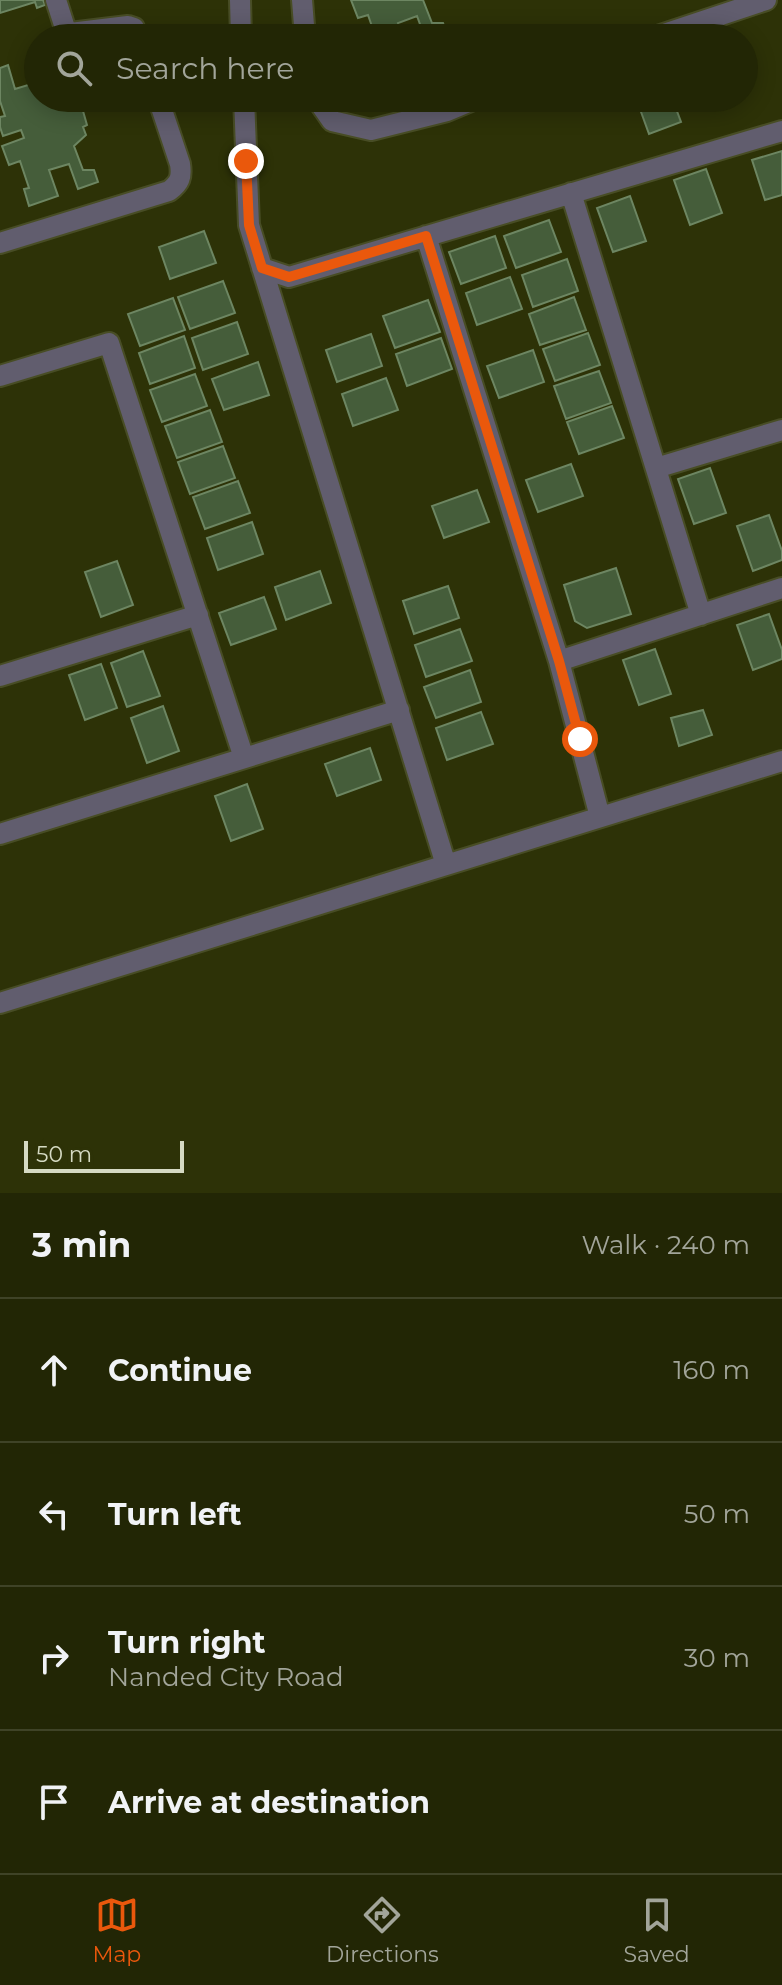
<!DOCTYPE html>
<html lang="en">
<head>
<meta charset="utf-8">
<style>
  body { margin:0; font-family:Montserrat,sans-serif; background:#2e3213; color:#f1f3f6 }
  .scale { position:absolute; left:24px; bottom:20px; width:160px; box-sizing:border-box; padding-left:8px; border:4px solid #d5dac3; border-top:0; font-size:22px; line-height:28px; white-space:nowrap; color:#d5dac3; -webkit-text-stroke:6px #2d3207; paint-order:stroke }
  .stop { position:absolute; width:24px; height:24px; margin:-18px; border:6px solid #ea580c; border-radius:50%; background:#fff }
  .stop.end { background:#ea580c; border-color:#fff; box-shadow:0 2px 8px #0008 }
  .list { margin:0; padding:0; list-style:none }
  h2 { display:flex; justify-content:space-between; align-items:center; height:104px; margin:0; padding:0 32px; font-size:34px }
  h2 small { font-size:26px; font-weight:400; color:#a2a59a }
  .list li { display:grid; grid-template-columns:52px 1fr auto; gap:24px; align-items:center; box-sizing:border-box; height:144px; padding:0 32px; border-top:2px solid #3f4327 }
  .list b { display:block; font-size:30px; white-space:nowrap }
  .list p { margin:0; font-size:26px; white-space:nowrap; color:#a2a59a }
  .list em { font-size:26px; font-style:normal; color:#a2a59a }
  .icon { flex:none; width:44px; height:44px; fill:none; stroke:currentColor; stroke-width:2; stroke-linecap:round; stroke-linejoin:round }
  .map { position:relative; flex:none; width:782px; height:1193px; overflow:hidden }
  .search { position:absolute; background:#222605; box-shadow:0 4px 20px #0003; left:24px; right:24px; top:24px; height:88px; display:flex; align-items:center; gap:20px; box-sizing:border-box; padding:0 28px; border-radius:44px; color:#a2a59a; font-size:30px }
  .sheet { height:680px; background:#222605 }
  nav { display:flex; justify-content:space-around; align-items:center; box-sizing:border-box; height:112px; border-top:2px solid #3f4327; background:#222605; font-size:22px; color:#a2a59a }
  nav a { display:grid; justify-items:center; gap:4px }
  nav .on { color:#ea580c }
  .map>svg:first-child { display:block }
  .building { fill:#455d3a; stroke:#6d8662; stroke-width:2 }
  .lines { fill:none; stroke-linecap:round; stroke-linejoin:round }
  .minor-casing { stroke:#484d25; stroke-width:24 }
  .minor { stroke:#615d6e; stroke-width:20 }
  .route { stroke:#ea580c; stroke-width:10 }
</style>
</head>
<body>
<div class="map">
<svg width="782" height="1193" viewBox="0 0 782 1193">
  <rect width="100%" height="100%" fill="#2d3207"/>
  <!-- building -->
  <path class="building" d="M0 0H43L45 5 37 8 35 2 0 13Z
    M351 0H423L432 23H443L447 34 425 38 417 16 398 23 403 38H376L368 15 358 18Z
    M8 65 15 89 38 82V98H70L73 107 81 104 87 125 83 127 86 135 74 146 83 170H94L98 182 78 189 69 164 49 170 58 196 29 206 24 189 29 188 20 161 9 165 2 146 24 138 21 130 3 136 0 127V117L5 116 0 101V68Z
    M636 98H672L681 122 649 134Z
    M782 151V195L765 200 752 160Z
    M706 169 722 213 690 225 674 180Z
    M630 196 646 241 613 252 597 208Z
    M549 220 561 252 516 268 504 236Z
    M204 231 216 263 170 279 159 247Z
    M495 236 506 268 461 284 449 252Z
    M567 259 578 291 533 307 522 275Z
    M510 277 522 309 477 325 466 293Z
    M223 281 235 313 190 329 178 297Z
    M574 297 586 330 540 345 529 314Z
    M173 298 185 330 140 346 128 314Z
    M428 300 440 332 395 348 383 316Z
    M237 322 248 354 203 370 192 338Z
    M588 333 600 365 555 381 543 349Z
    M371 334 382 366 337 382 326 350Z
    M184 336 195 368 150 384 139 353Z
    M441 338 452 369 407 386 396 354Z
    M533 350 544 382 499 398 487 366Z
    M258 362 269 395 224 410 212 379Z
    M599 371 611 403 566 419 554 386Z
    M195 374 207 406 162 422 150 390Z
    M386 378 398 410 353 426 342 394Z
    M612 406 624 438 579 454 567 422Z
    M210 410 222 442 177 458 165 426Z
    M223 446 235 478 190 494 178 462Z
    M571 464 583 496 538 512 526 480Z
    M710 468 726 513 694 524 678 479Z
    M238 481 250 513 205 529 193 497Z
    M477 490 489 522 444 538 432 506Z
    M769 515 782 551V560L753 571 737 526Z
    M252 522 263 554 218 570 207 538Z
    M117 561 133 605 101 617 85 572Z
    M616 568 631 614 587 628 575 621 564 585Z
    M320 571 331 603 286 620 275 587Z
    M448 586 459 618 414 634 403 601Z
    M264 597 276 629 231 645 219 613Z
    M769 614 782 650V659L753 670 737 625Z
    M460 629 472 661 426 677 415 645Z
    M655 649 671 694 639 705 623 660Z
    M143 651 160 696 127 707 111 663Z
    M101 664 117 708 85 720 69 675Z
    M470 670 481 702 436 718 424 687Z
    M163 706 179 751 147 763 131 718Z
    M703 710 712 735 679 746 671 718Z
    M481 712 493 744 447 760 436 728Z
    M370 748 381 780 337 796 325 764Z
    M247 784 263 829 231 841 215 796Z"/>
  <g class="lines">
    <!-- minor casing -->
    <g class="minor-casing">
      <path id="minor" d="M56 0 65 28 70 33 128 26 134 28 138 38
        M240 0 241 38
        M302 0 305 38
        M652 38 766 0
        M244 98 249 225 446 865
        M316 98 332 121 371 130 447 111 478 98
        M571 193 701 615
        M426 236 559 661 782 588
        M0 243 169 191C180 183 182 177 180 164L158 98
        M262 268 289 277 782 131
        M0 376 109 343 244 758
        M656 468 782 430
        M559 661 600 817
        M0 676 198 615
        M0 834 399 710
        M0 1003 782 761"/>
    </g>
    <!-- minor -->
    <use href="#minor" class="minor"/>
  </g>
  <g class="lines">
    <!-- route -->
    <path class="route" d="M246 161 249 225 262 268 289 277 426 236 559 661 580 739"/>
  </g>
</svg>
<div class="scale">50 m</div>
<div class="stop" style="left:580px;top:739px"></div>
<div class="stop end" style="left:246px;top:161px"></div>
<div class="search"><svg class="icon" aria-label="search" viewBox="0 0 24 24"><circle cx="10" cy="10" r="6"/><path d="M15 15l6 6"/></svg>Search here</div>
</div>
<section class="sheet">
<h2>3 min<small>Walk · 240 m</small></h2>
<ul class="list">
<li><svg class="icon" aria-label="ahead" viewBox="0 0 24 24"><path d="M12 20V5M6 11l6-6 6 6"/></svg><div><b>Continue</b></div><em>160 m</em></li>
<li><svg class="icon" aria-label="left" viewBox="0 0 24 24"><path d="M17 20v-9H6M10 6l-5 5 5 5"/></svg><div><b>Turn left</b></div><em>50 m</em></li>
<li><svg class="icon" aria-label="right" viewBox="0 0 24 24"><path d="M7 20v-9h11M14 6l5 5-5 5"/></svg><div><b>Turn right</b><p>Nanded City Road</p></div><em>30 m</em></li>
<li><svg class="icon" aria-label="arrive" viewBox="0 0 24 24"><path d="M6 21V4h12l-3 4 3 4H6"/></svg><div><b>Arrive at destination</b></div></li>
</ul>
</section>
<nav>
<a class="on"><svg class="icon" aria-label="map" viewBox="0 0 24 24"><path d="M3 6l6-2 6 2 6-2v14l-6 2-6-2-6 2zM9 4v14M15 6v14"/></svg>Map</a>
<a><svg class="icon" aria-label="directions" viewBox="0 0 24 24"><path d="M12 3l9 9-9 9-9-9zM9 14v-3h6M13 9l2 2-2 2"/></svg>Directions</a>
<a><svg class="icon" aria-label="saved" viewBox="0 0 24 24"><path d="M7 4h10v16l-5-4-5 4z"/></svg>Saved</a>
</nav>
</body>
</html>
